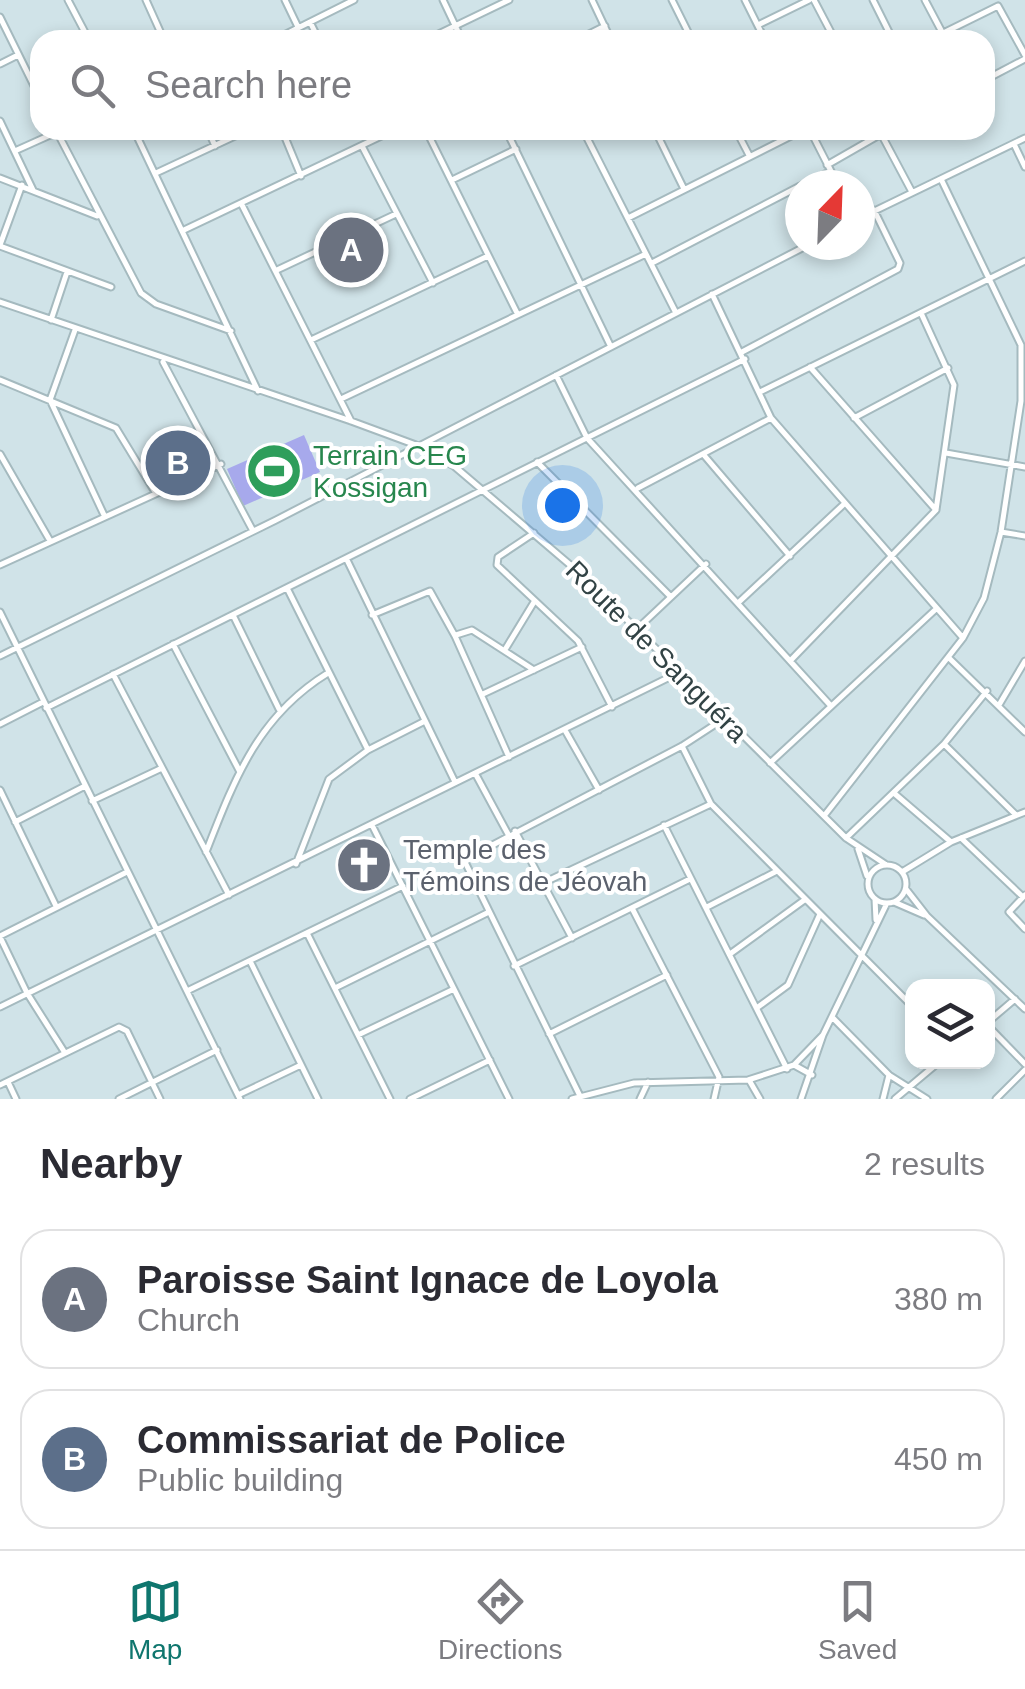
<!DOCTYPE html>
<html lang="en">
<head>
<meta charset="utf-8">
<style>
  body { margin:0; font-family:Helvetica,sans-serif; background:#f7f7f7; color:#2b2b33 }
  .controls { position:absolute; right:30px; bottom:30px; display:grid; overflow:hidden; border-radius:20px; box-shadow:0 5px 15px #0003 }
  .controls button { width:90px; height:90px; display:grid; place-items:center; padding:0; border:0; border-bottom:2px solid #e1e1e2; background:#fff; color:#2b2b33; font:50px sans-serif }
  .compass { position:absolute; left:785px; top:170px; width:90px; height:90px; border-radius:50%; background:#fff; box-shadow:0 5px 15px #0003; rotate:23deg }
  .you { position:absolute; left:562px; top:505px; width:35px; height:35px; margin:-25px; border:8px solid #fff; border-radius:50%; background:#1a73e8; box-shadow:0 0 0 15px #1a73e833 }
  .badge { display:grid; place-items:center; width:65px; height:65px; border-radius:50%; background:#0f766e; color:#fff; font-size:32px; font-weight:700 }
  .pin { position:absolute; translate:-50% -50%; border:5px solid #fff; box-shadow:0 2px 10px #0006 }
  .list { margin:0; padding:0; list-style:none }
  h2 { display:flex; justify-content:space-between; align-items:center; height:130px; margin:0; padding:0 40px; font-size:42px }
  h2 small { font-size:32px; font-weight:400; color:#7c7c81 }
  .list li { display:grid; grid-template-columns:65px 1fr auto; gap:30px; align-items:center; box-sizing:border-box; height:140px; margin:0 20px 20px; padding:0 20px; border:2px solid #e1e1e2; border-radius:30px }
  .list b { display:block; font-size:38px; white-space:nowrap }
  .list p { margin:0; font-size:32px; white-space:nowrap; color:#7c7c81 }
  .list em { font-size:32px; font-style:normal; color:#7c7c81 }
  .icon { flex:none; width:55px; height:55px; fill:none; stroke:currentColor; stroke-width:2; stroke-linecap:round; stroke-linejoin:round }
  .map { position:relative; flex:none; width:1025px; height:1099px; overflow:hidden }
  .search { position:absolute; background:#fff; box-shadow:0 5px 15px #0003; left:30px; right:30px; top:30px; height:110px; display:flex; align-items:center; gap:25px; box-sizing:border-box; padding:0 35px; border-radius:30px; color:#7c7c81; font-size:38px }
  .sheet { height:450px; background:#fff }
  nav { display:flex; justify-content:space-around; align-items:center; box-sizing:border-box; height:140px; border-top:2px solid #e1e1e2; background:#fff; font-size:28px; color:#7c7c81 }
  nav a { display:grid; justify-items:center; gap:5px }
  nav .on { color:#0f766e }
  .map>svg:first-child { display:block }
  .residential { fill:#d0e3e8; fill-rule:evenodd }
  .green { fill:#a7a9ec }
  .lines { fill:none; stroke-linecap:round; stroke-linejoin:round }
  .minor-casing { stroke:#a5babf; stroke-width:9 }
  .minor { stroke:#fff; stroke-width:5 }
  .labels { text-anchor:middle; stroke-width:8; stroke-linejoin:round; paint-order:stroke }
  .leisure-label { font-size:28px; fill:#27864d; stroke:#fff; text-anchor:start }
  .street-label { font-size:28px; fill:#324345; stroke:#fff }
  .worship-label { font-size:28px; fill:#5b616d; stroke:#fff; text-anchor:start }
</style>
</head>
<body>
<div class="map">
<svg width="1025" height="1099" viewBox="0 0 1025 1099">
  <rect width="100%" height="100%" fill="#e3eff3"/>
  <!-- residential -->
  <path class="residential" d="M0 0H1025V1099H0ZM40 40H985V130H40ZM800 185H860V245H800ZM912 986H988V1062H912Z"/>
  <!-- green -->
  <path class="green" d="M304 435 320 472 243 506 227 469Z"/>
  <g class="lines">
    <!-- minor casing -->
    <g class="minor-casing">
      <path id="minor" d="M68 0 89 40
        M146 0 164 40
        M285 0 298 27
        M443 0 462 40
        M592 0 611 40
        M672 0 692 40
        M745 0 765 40
        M814 0 835 40
        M873 0 893 40
        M925 0 943 34
        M0 17 40 98
        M310 22 319 40
        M758 25 809 0
        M274 40 354 0
        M426 40 509 0
        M577 40 605 26
        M929 40 998 6 1025 55
        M0 64 18 55
        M985 80 1025 59
        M0 121 33 190
        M56 130 141 293 156 304 231 331
        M134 130 258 391
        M208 130 215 146
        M282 130 301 176
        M426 130 517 313
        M506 130 611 347
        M583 130 676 313
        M655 130 684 189
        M736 130 749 155
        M810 130 838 185
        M879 130 912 192
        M61 138 76 130
        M1014 144 1025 167
        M362 146 433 283
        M17 150 57 132
        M827 165 888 130
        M156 173 248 130
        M0 178 97 216
        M452 180 516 149
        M802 185 831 171
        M242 205 351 421
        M628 218 803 130
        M860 218 1025 138
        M184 230 394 130
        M0 245 22 185
        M0 246 111 287
        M652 263 800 186
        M277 270 396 214
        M712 294 771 418 963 638
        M0 302 351 421 416 445 454 466 582 575 846 838 885 864
        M51 320 67 272
        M75 330 50 400 104 515
        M311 340 488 256
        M742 352 898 269 900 263 874 210
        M163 362 253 531
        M810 367 936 510
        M556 375 587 438 831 706
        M0 380 116 428 155 492
        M760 392 1025 261
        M341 399 646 254
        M854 418 948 368
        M946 453 1025 467
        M0 454 49 539
        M703 454 790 556
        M537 462 671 597
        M638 488 771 418
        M1001 532 1025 536
        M534 533 498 557 497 565 578 641 612 707
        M347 560 455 782
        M0 565 221 464
        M287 588 368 750
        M739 602 843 505
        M0 612 240 1099
        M233 615 279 709
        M372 615 430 591 455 636 509 757
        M637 629 706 564
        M456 635 472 630 534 670
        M173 644 240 772
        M506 648 534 602
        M0 656 276 520 808 245
        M949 658 1025 732
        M792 659 936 510 954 385 921 313
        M113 674 229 895
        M483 694 582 647
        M999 705 1025 661
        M46 708 745 359
        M0 724 43 702
        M566 732 599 790
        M944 744 1016 815
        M682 746 711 804 912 1006
        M770 763 936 609
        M475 773 508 834
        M0 790 56 906
        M895 794 951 842
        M92 801 162 768
        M824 816 963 638 984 598 1001 532 1021 401V345L941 179
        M15 822 85 786
        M372 825 509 1099
        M664 825 787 1069
        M515 831 572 938
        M846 838 944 744 987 691
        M961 838 1023 897
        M858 849 867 876
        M206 852C235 778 258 716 328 673
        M296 864 329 779 368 750 423 722
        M868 884a19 19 0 1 1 38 0a19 19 0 1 1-38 0Z
        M902 872 951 842 1025 812
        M543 883 711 804
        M906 889 927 916 1025 1009
        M1025 895 1009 912 1025 929
        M875 899 876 920
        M894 902 924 915
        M707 907 775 872
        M633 910 719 1077 714 1099
        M307 933 390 1099
        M0 936 127 872
        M0 937 27 993 65 1053
        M730 954 803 901
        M250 961 318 1099
        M514 966 690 879
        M335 988 487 913
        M187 991 403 886
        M0 1007 680 672
        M758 1007 788 985 820 914
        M832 1017 889 1075 927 1099
        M988 1022 1015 999
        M988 1026 1025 1064
        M549 1034 667 975
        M358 1035 454 989
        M794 1065 812 1075
        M749 1080 760 1099
        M8 1082 16 1099
        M0 1085 119 1027 127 1031 160 1099
        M238 1095 301 1065
        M580 1096 464 860 682 746 725 718
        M119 1099 217 1050
        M410 1099 490 1060
        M572 1099 634 1083 748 1080 794 1065 823 1035
        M640 1099 648 1082
        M801 1099 823 1035 887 903
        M883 1099 889 1075
        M895 1099 939 1062
        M996 1099 1025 1070"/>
    </g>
    <!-- minor -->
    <use href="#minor" class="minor"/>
  </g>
  <!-- icons -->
  <defs>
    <g id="stadium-disc" transform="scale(2.875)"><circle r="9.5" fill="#2e9e5b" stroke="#fff"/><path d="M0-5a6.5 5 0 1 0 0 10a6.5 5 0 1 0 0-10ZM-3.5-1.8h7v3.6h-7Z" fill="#fff"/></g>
    <g id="church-disc" transform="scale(2.875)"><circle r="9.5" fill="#6b7280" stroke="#fff"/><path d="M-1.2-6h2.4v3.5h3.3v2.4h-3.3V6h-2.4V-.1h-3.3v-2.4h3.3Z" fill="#fff"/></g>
  </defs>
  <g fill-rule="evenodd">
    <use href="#stadium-disc" x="274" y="471"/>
    <use href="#church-disc" x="364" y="865"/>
  </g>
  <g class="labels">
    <!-- leisure labels -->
    <g class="leisure-label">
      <text x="313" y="465">Terrain CEG<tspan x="313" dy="32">Kossigan</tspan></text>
    </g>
    <!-- street labels -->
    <g class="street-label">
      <text transform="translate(657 651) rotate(45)" y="10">Route de Sanguéra</text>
    </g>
    <!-- worship labels -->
    <g class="worship-label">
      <text x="403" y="859">Temple des<tspan x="403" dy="32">Témoins de Jéovah</tspan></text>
    </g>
  </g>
</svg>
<div class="controls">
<button><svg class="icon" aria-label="layers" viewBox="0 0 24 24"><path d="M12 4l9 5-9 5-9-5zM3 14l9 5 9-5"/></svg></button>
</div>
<svg class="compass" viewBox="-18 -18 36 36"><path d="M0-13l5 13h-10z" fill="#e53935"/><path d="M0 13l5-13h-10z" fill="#7c7c81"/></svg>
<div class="you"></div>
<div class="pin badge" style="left:351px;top:250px;background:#6b7280">A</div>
<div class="pin badge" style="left:178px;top:463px;background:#5c6f8a">B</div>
<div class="search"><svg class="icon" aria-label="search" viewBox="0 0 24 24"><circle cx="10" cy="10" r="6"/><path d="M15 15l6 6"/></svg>Search here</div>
</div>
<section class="sheet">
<h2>Nearby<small>2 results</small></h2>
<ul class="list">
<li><span class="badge" style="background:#6b7280">A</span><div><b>Paroisse Saint Ignace de Loyola</b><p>Church</p></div><em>380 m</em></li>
<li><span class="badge" style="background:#5c6f8a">B</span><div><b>Commissariat de Police</b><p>Public building</p></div><em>450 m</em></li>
</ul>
</section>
<nav>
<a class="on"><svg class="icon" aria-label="map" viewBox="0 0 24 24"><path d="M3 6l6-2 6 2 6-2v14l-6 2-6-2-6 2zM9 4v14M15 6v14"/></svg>Map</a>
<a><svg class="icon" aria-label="directions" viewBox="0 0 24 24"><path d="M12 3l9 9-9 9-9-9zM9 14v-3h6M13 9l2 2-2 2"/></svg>Directions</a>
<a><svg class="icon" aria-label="saved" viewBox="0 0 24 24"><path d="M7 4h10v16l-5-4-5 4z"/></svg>Saved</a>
</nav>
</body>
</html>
